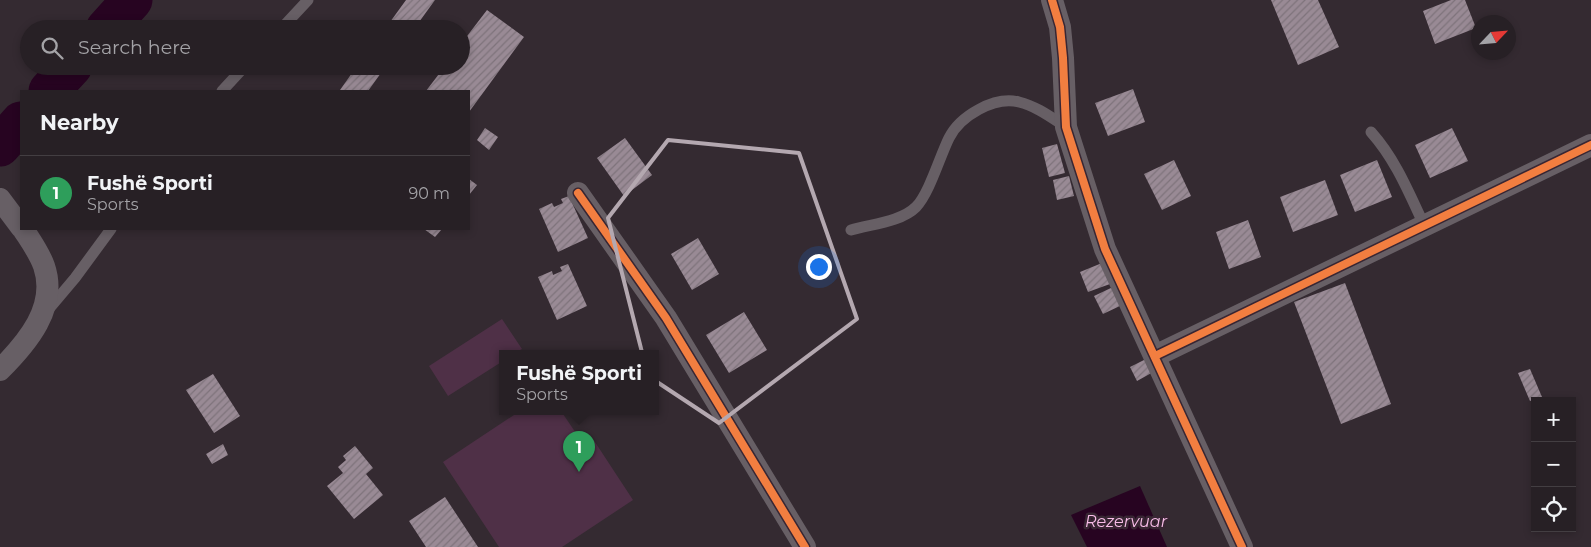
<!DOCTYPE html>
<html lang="en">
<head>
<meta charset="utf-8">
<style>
  body { margin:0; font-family:Montserrat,sans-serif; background:#332d32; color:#f1f3f6 }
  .controls { position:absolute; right:15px; bottom:15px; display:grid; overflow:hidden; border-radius:0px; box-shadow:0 2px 8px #0003 }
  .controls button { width:45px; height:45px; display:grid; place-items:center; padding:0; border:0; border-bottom:1px solid #433e42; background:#272025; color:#f1f3f6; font:25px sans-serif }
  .compass { position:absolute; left:1471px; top:15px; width:45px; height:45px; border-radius:50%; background:#272025; box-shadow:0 2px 8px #0003; rotate:64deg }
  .you { position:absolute; left:818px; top:266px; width:18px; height:18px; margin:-12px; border:4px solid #fff; border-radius:50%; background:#1a73e8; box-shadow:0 0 0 8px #1a73e833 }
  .badge { display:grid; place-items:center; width:32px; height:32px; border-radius:50%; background:#ea580c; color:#fff; font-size:16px; font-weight:700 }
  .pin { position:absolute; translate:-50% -41px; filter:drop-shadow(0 1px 2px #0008) }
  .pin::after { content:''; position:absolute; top:26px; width:18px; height:15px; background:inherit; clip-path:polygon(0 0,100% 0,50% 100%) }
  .popup { position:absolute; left:499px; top:350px; width:160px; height:65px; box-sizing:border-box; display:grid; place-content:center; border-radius:0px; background:#272025; filter:drop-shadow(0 1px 4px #0005); font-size:16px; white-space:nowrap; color:#a4a3a7 }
  .popup b { font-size:19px; color:#f1f3f6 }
  .popup::after { content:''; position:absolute; left:50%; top:100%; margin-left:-10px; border:10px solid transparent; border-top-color:#272025 }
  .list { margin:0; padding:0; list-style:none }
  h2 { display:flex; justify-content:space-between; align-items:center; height:65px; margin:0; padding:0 20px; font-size:21px }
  h2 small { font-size:16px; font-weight:400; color:#a4a3a7 }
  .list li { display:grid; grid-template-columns:32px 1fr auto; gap:15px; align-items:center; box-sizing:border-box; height:75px; padding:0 20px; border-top:1px solid #433e42 }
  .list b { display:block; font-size:19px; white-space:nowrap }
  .list p { margin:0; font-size:16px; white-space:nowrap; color:#a4a3a7 }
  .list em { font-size:16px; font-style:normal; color:#a4a3a7 }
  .icon { flex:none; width:28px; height:28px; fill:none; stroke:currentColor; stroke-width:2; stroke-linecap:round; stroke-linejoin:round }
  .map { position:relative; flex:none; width:1591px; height:547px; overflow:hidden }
  .search { position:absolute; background:#272025; box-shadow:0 2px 8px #0003; left:20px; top:20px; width:450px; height:55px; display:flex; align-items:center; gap:12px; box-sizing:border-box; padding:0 18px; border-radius:28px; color:#a4a3a7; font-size:19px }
  .panel { position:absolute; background:#272025; box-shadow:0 2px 8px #0003; left:20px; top:90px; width:450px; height:140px; border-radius:0px }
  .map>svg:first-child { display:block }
  .green { fill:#4f3047 }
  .water { fill:#270421 }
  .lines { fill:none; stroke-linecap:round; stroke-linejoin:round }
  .river { stroke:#270421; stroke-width:41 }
  .building { fill:url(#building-hatch) }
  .service { stroke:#675f65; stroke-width:11 }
  .minor { stroke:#675f65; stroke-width:22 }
  .cycleway-casing { stroke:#382633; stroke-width:11 }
  .cycleway { stroke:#f27e40; stroke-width:8 }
  .marked { fill:none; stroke:#b4a8b0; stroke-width:4; stroke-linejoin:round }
  .labels { text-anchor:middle; stroke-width:5; stroke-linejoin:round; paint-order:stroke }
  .water-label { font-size:16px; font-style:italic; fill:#fabeea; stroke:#382633 }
</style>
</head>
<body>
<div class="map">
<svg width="1591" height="547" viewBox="0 0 1591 547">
  <defs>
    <pattern id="building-hatch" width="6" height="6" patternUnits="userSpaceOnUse" patternTransform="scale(1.25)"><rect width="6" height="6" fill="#998a95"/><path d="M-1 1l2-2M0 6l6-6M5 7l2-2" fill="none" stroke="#7e737b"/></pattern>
  </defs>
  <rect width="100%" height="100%" fill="#342a31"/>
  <!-- green -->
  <path class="green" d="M502 319 522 349 514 353H503V361L448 396 429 366Z
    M520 411H561L584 445 593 439 633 500 562 547H499L443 462Z"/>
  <!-- water -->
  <path class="water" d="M1140 486 1167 547H1087L1071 515Z"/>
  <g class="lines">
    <!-- river -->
    <path class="river" d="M106 29 132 0
      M49 91 72 66
      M0 146 21 122"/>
  </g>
  <!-- building -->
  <path class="building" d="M406 0H435L414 29H385Z
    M1271 0H1318L1339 47 1298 65Z
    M1451 0H1465L1476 28 1435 44 1423 11Z
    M487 10 524 37 469 112V91H426L445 66H461V44Z
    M357 66H386L368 91H342L340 90Z
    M1133 89 1145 122 1108 136 1095 103Z
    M485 128 498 137 489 150 477 140Z
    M1452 128 1468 161 1430 178 1415 145Z
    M625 138 652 175 624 196 597 158Z
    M1057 144 1065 173 1049 177 1042 148Z
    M1174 160 1191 196 1162 210 1144 174Z
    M1377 160 1392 197 1355 212 1340 175Z
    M1069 176 1074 196 1057 200 1053 180Z
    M469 179 477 185 469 195Z
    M1325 180 1338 215 1293 232 1280 197Z
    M569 196 588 238 558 252 539 209 552 203 554 207 563 203 561 199Z
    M1248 220 1261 257 1229 269 1216 232Z
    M424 229H442L435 237Z
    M698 238 719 274 692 290 671 254Z
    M1102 263 1110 284 1088 292 1080 272Z
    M568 264 587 306 557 320 538 277 552 271 553 275 562 271 560 267Z
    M1345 283 1391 404 1341 424 1294 302Z
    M1113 287 1122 305 1103 314 1094 296Z
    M744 312 767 350 729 373 706 335Z
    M1148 358 1155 371 1137 381 1130 367Z
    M1530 369 1542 397 1530 401 1518 373Z
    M213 374 240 416 214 433 186 390Z
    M223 444 228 455 212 464 206 454Z
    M355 446 373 468 366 474 383 495 354 519 327 486 343 473 338 467 346 460 343 456Z
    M445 497 478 547H426L409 521Z"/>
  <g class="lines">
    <!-- service -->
    <path class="service" d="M281 29 308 0
      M222 91 245 66
      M1371 132C1396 160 1409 193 1425 227
      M851 230C871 224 901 222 916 207 929 194 940 156 949 138 960 116 994 96 1019 102 1036 106 1052 118 1066 127
      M48 310 75 278 111 229"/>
    <!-- minor -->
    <path class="minor" d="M1052 0 1060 27 1063 58 1066 127 1105 249 1242 547
      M578 193 666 318 805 547
      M0 199 21 227
      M1155 356 1591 145
      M0 370C27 343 58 307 44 266 39 252 30 240 23 229"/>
    <!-- cycleway casing -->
    <g class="cycleway-casing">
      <path id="cycleway" d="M1052 0 1060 27 1063 58 1066 127 1105 249 1242 547
        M578 193 666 318 805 547
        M1155 356 1591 145"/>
    </g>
    <!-- cycleway -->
    <use href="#cycleway" class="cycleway"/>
  </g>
  <!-- marked area -->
  <path class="marked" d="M668 140 799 153 857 319 719 423 648 376 608 218Z"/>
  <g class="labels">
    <!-- water labels -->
    <g class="water-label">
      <text x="1126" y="527">Rezervuar</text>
    </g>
  </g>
</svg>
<div class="controls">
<button>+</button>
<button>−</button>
<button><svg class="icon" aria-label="locate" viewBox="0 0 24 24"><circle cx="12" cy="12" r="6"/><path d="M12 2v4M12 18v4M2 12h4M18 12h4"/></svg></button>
</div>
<svg class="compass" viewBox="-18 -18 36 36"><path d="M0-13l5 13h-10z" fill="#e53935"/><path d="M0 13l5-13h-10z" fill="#a4a3a7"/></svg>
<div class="you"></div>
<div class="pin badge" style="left:579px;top:472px;background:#2e9e5b">1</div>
<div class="popup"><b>Fushë Sporti</b>Sports</div>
<div class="search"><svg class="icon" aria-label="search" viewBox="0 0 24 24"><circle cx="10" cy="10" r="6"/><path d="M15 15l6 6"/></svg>Search here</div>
<section class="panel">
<h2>Nearby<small></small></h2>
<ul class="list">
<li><span class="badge" style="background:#2e9e5b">1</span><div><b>Fushë Sporti</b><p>Sports</p></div><em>90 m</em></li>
</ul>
</section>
</div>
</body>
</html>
